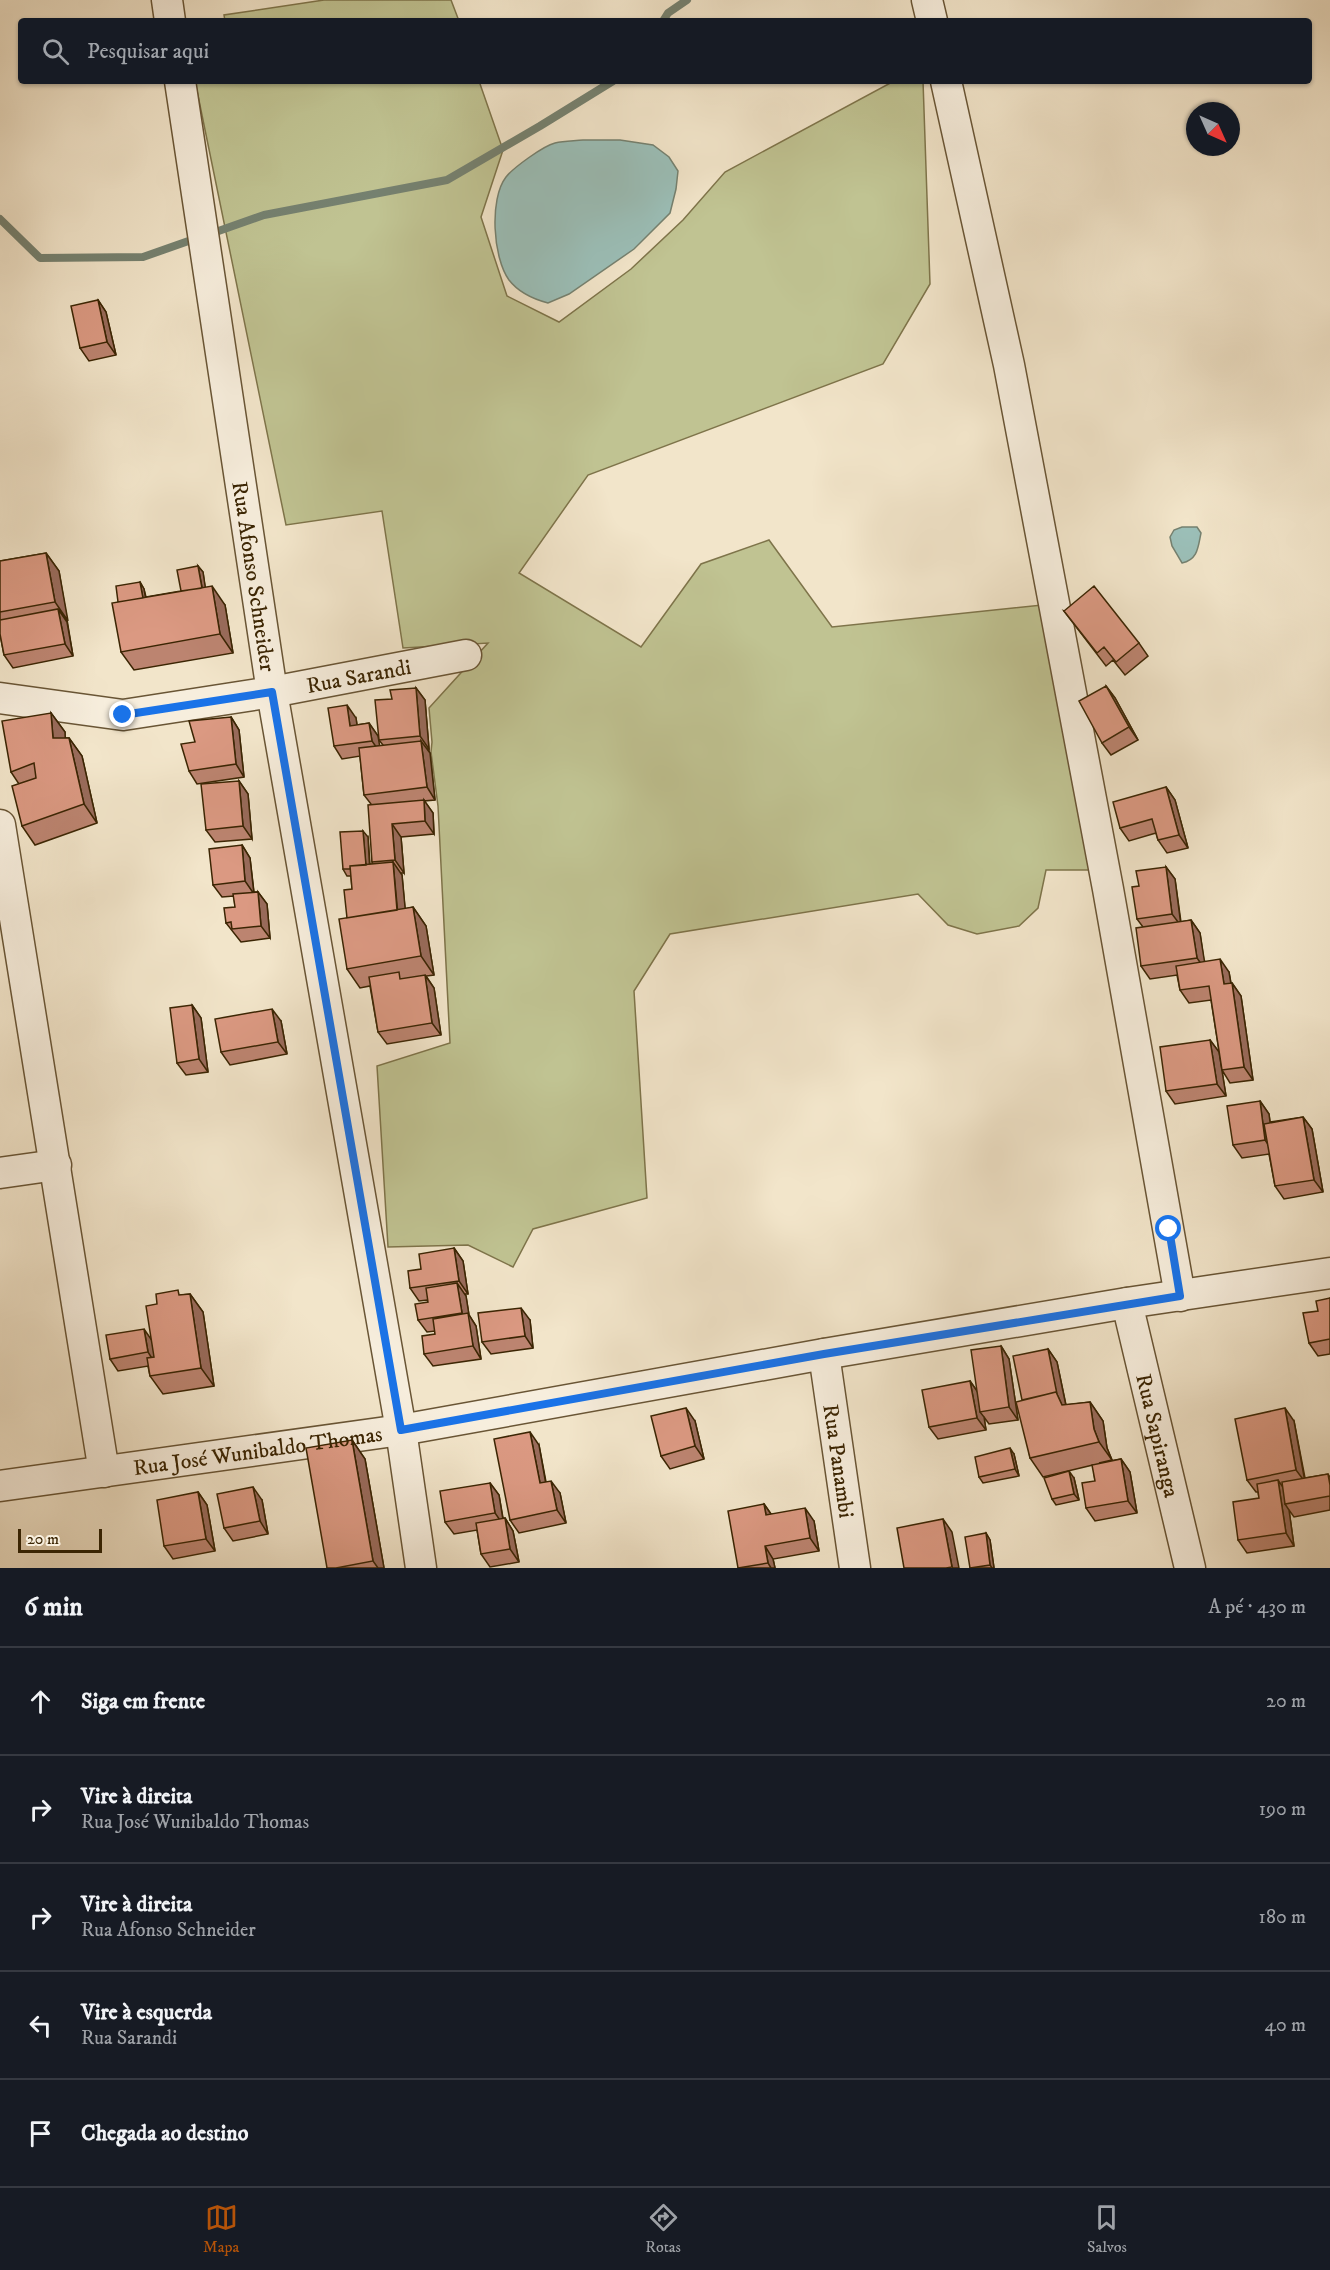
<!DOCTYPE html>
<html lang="pt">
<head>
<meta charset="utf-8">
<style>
  body { margin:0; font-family:"IM FELL DW Pica",serif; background:#20242c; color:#f1f3f6 }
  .compass { position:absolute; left:1186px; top:102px; width:54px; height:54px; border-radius:50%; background:#171b24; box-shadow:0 2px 4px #0004; rotate:135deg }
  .scale { position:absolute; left:18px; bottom:15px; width:84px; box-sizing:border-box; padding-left:6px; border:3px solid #3b2503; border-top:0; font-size:16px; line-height:21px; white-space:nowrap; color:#3b2503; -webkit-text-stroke:4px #f7eedd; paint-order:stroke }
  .stop { position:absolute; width:18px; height:18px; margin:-14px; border:4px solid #1a73e8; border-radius:50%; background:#fff }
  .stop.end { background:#1a73e8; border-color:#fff; box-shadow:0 2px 6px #0008 }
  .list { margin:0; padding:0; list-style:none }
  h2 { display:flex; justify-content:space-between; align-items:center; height:78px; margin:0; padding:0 24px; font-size:26px }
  h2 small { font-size:20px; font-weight:400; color:#9ea1a6 }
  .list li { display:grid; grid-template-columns:39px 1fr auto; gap:18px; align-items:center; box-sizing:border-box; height:108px; padding:0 24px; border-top:2px solid #363941 }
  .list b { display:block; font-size:22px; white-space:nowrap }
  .list p { margin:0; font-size:20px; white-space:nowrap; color:#9ea1a6 }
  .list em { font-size:20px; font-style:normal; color:#9ea1a6 }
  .icon { flex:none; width:33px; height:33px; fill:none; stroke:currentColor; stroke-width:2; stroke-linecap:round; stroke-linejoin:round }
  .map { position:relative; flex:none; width:1330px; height:1568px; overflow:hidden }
  .search { position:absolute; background:#171b24; box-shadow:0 2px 4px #0004; left:18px; right:18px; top:18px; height:66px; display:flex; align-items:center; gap:15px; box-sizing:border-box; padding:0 21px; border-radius:6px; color:#9ea1a6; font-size:22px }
  .sheet { height:618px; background:#171b24 }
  nav { display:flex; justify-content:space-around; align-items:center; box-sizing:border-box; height:84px; border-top:2px solid #363941; background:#171b24; font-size:16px; color:#9ea1a6 }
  nav a { display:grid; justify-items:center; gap:3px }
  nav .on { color:#b45309 }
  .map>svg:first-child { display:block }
  .green { fill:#c0c392; stroke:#7e744a; stroke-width:1.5 }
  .water { fill:#9bbfb8; stroke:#758170; stroke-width:1.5 }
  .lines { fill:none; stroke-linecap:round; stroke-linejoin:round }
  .stream { stroke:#758170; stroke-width:8 }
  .minor-casing { stroke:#695535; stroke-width:33 }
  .minor { stroke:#f7eedd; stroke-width:30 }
  .wall { fill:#bc8470; stroke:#3b2503; stroke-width:1.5 }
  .shaded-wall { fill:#996b5b; stroke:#3b2503; stroke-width:1.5 }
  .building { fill:#db9982; stroke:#3b2503; stroke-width:1.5 }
  .route { stroke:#1a73e8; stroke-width:8 }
  .labels { text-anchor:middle; stroke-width:6; stroke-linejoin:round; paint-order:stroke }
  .street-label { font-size:22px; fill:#3b2503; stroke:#f7eedd }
</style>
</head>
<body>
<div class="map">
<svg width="1330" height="1568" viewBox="0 0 1330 1568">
  <rect width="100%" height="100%" fill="#f2e5ca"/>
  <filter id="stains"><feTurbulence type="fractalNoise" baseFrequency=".00333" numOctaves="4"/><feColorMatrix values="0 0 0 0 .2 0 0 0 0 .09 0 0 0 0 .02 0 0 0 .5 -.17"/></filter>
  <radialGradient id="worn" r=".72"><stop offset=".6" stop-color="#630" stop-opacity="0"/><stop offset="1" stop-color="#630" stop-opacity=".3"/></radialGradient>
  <!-- green -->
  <path class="green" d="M324 0H451L459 21H225L224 15Z
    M195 81H479L503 150 481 217 507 296 559 322 631 269 683 220 725 172 894 81H923L930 284 883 364 588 475 519 573 641 647 701 564 769 540 832 627 1042 605 1092 870H1046L1038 908 1019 926 977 934 948 925 918 894 670 934 634 991 647 1198 533 1229 513 1267 468 1245 388 1247 377 1066 450 1043 438 806 431 752 432 742 429 708 488 643 403 648 382 511 286 525Z"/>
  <!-- water -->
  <path class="water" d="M583 140H620L653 145 669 157 678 171 676 189 670 213 634 249 569 294 548 303C533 299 519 293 509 280 493 258 489 199 506 177 513 168 543 146 555 143 564 141 574 141 583 140Z
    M1182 527H1197L1201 533C1198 547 1198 560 1182 563L1172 546 1170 537 1174 530Z"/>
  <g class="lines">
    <!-- stream -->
    <path class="stream" d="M663 21 668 13 687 0
      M0 219 40 258 143 257 197 238
      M210 234 264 215 447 180 540 126 613 81"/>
    <!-- minor casing -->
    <g class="minor-casing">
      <g id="minor">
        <path d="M167 0 170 21"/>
        <path d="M927 0 932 21"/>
        <path id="s1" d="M180 81 272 692 401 1430 421 1568"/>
        <path d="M946 81 1009 365 1108 889 1180 1296"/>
        <path id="s2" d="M0 698 123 715 272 692 466 655"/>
        <path d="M0 825 104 1472"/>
        <path d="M0 1173 56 1165"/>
        <path id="s3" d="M1127 1303 1190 1568"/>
        <path id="s4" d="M824 1354 855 1568"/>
        <path id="s5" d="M0 1486 401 1430 824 1354 1127 1303 1330 1273"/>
      </g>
    </g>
    <!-- minor -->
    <use href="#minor" class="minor"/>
  </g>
  <!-- wall -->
  <path class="wall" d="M98 300 106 312 116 355 89 361 80 348Z
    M46 553 59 571 73 656 13 668 4 655 0 634V561Z
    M198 566 203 572 205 587 225 605 233 653 134 670 121 652 118 602 140 582 144 589 146 597 181 591Z
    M1064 611 1139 643 1148 656 1125 675 1113 660 1106 666Z
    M1106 686 1115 698 1138 740 1111 755 1102 743Z
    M416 688 425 700 429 749H427L430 753 435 800 424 801 433 813 434 834 401 837 404 873H401L402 875 405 909 413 907 426 926 434 975 426 976 434 988 441 1035 387 1044 378 1032 370 986 360 988 347 969V918L352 889 351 876H347L343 869 368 837 370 864H373L372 862 371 804 364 795 360 756 342 759 334 746 356 718 357 725 369 723 378 736 379 746 383 745 379 740 392 699Z
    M51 713 65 732V738H69L82 756 97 823 35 845 22 826 19 784 11 772Z
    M231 717 239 730 244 777 197 784 189 771Z
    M239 781 248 794 252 839 215 842 206 830Z
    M1166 787 1175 800 1188 848 1167 853 1158 840 1156 833 1129 841 1120 828Z
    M242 845 250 858 254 892H258L267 904 270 938 241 942 226 923 235 907 234 896 222 897 213 885Z
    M1166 867 1175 879 1181 922 1191 920 1200 933 1204 961 1229 972 1231 983H1232L1241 996 1253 1080 1230 1083 1222 1070 1211 1000 1189 1003 1180 990 1177 975 1150 979 1141 966 1143 927 1137 919 1139 886Z
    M192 1005 201 1018 208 1072 186 1075 177 1063Z
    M281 1021 287 1054 230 1065 221 1052Z
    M1210 1040 1219 1052 1226 1096 1175 1104 1166 1091Z
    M1260 1101 1269 1114 1270 1122 1303 1117 1312 1129 1323 1192 1284 1199 1275 1186 1269 1154 1242 1158 1233 1145Z
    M454 1248 463 1261 468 1294H465L466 1296 469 1315 476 1326 481 1359 433 1366 424 1354 435 1334V1331L427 1332 418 1320 428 1302 427 1300 419 1301 410 1288 421 1269Z
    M190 1294 203 1312 214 1386 163 1394 150 1376 148 1366 118 1371 110 1359 151 1340 157 1304 181 1295Z
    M1330 1298V1354L1318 1356 1309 1343 1318 1311Z
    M530 1320 533 1348 491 1354 482 1342Z
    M1001 1346 1009 1359 1018 1420 989 1424 984 1417 986 1430 938 1439 929 1427 970 1381 977 1391Z
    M1048 1349 1057 1362 1066 1405 1090 1402 1103 1421 1107 1448 1112 1460 1099 1463 1121 1459 1130 1472 1137 1513 1095 1521 1086 1508 1095 1481 1093 1465 1043 1477 1030 1458 1022 1401Z
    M695 1421 704 1459 670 1469 661 1456Z
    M1294 1421 1305 1478 1328 1474 1330 1477V1510L1294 1517 1289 1510 1294 1546 1247 1553 1238 1540 1259 1498 1258 1492H1256L1247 1480Z
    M352 1440 365 1459 384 1568H327Z
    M539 1445 546 1482 560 1493 566 1523 519 1533 510 1520Z
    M1014 1454 1019 1476 983 1483 979 1477Z
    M1074 1478 1079 1500 1056 1505 1052 1499Z
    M490 1483 499 1495 503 1518H505L513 1531 519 1562 490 1567 481 1554 477 1530 454 1534 445 1522Z
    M198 1492 207 1505 215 1551 173 1559 164 1546Z
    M262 1500 268 1534 233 1541 224 1528Z
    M764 1504 771 1514 814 1521 819 1551 773 1559 775 1568H738Z
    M986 1533 990 1540 994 1568H970Z"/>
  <!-- shaded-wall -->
  <path class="shaded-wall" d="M98 300 106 312 116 355 107 342Z
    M46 553 59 571 68 621 55 602Z
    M198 566 203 572 208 605 204 598Z
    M140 582 144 589 148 612 144 605Z
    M212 586 225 605 233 653 220 634Z
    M58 609 67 622 73 656 65 644Z
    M1106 686 1115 698 1138 740 1129 727Z
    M416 688 425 700 429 749 420 736Z
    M347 705 356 718 359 739 350 726Z
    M51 713 65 732 66 756 53 738Z
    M231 717 239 730 244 777 236 764Z
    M369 723 378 736 381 754 372 741Z
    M69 738 82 756 97 823 84 804Z
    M421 741 430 753 435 800 427 787Z
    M239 781 248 794 252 839 243 826Z
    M1166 787 1175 800 1188 848 1179 835Z
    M424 800 433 813 434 834 425 821Z
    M392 824 401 837 404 873 395 860Z
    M363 831 368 837 370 874 366 868Z
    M242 845 250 858 254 894 245 881Z
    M393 862 402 875 407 928 398 915Z
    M1166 867 1175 879 1181 926 1172 914Z
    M258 892 267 904 270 938 261 926Z
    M413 907 426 926 434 975 421 956Z
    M1191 920 1200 933 1206 971 1197 958Z
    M1220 959 1229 972 1233 997 1224 984Z
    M425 975 434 988 441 1035 432 1023Z
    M1232 983 1241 996 1253 1080 1244 1067Z
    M192 1005 201 1018 208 1072 199 1059Z
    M272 1009 281 1021 287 1054 278 1042Z
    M1210 1040 1219 1052 1226 1096 1217 1084Z
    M1260 1101 1269 1114 1274 1153 1265 1140Z
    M1303 1117 1312 1129 1323 1192 1314 1180Z
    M454 1248 463 1261 468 1294 459 1281Z
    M457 1283 466 1296 469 1315 476 1326 481 1359 473 1346 469 1323 462 1313Z
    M190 1294 203 1312 214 1386 201 1368Z
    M521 1308 530 1320 533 1348 525 1336Z
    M144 1329 153 1342 156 1365 148 1352Z
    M1001 1346 1009 1359 1018 1420 1009 1407Z
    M1048 1349 1057 1362 1066 1406 1062 1405 1056 1392Z
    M970 1381 979 1394 980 1412 984 1417 986 1430 977 1418Z
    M1090 1402 1103 1421 1107 1448 1112 1460 1099 1442 1094 1429Z
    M686 1408 695 1421 704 1459 695 1446Z
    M1285 1408 1294 1421 1305 1482 1296 1470Z
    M530 1432 539 1445 548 1496 540 1483Z
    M352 1440 365 1459 384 1568H378L373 1561Z
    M1010 1448 1014 1454 1019 1476 1015 1469Z
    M1121 1459 1130 1472 1137 1513 1128 1501Z
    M1069 1471 1074 1478 1079 1500 1074 1494Z
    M1278 1480 1287 1493 1285 1504 1289 1510 1294 1546 1286 1533Z
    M551 1481 560 1493 566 1523 557 1510Z
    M490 1483 499 1495 504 1526 495 1513Z
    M253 1487 262 1500 268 1534 260 1521Z
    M198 1492 207 1505 215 1551 206 1539Z
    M764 1504 773 1517 766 1515Z
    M805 1508 814 1521 819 1551 810 1538Z
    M505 1518 513 1531 519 1562 510 1549Z
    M943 1519 952 1532 959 1568H953L952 1567Z
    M986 1533 990 1540 994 1568H992L990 1565Z
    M765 1546 773 1559 775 1568H771L768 1563Z"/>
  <!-- building -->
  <path class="building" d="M98 300 107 342 80 348 71 306Z
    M46 553 55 602 0 612V561Z
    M198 566 202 588 181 591 177 570Z
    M140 582 143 598 118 602 116 586Z
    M212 586 220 634 121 652 112 603Z
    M1094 586 1139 643 1116 662 1104 647 1097 653 1064 611Z
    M58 609 65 644 4 655 0 634V620Z
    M1106 686 1129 727 1102 743 1079 701Z
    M416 688 420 736 379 740 375 700 392 699 390 690Z
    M347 705 350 726 369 723 372 741 334 746 328 708Z
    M51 713 53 738H69L84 804 22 826 12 786 36 778 34 763 11 772 2 721Z
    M231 717 236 764 189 771 181 744 195 742 189 721Z
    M421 741 427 787 364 795 359 748Z
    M239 781 243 826 206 830 201 784Z
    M1166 787 1179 835 1158 840 1152 819 1120 828 1113 802Z
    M424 800 425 821 392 824 395 860 372 862 368 805Z
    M363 831 366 865 350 866V869H343L340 832Z
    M242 845 245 881 213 885 209 849Z
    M393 862 397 910 347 918 344 890 352 889 350 866Z
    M1166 867 1172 914 1137 919 1132 887 1139 886 1136 871Z
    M258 892 261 926 232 929 231 922 226 923 224 908 235 907 233 894Z
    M413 907 421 956 347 969 339 919Z
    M1191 920 1197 958 1141 966 1136 928Z
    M1220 959 1224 984 1232 983 1244 1067 1222 1070 1209 986 1180 990 1176 966Z
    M399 972 400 979 425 975 432 1023 378 1032 369 977Z
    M192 1005 199 1059 177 1063 170 1008Z
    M272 1009 278 1042 221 1052 215 1019Z
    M1210 1040 1217 1084 1166 1091 1160 1047Z
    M1260 1101 1265 1140 1233 1145 1227 1106Z
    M1303 1117 1314 1180 1275 1186 1264 1124Z
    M454 1248 459 1281 410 1288 408 1271 421 1269 419 1254Z
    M457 1283 462 1313 418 1320 415 1304 428 1302 426 1288Z
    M178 1290 179 1295 190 1294 201 1368 150 1376 147 1358 154 1357 146 1306 157 1304 156 1294Z
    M1330 1298V1339L1309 1343 1303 1313 1318 1311 1316 1301Z
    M521 1308 525 1336 482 1342 478 1313Z
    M468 1313 473 1346 424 1354 422 1336 435 1334 433 1319Z
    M144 1329 148 1352 110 1359 106 1335Z
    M1001 1346 1009 1407 980 1412 971 1350Z
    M1048 1349 1057 1394 1056 1392 1022 1400 1013 1356Z
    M970 1381 977 1418 929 1427 922 1390Z
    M1056 1392 1062 1405 1090 1402 1094 1429 1099 1442 1030 1458 1016 1402Z
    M686 1408 695 1446 661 1456 651 1416Z
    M1285 1408 1296 1470 1247 1480 1235 1419Z
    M530 1432 540 1483 551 1481 557 1510 510 1520 494 1439Z
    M352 1440 373 1561 336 1568H327L306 1448Z
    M1010 1448 1015 1469 979 1477 975 1457Z
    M1121 1459 1128 1501 1086 1508 1082 1483 1095 1481 1092 1465Z
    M1069 1471 1074 1494 1052 1499 1044 1478Z
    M1328 1474 1330 1485V1496L1285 1504 1282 1482Z
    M1278 1480 1286 1533 1238 1540 1233 1502 1259 1498 1257 1484Z
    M490 1483 495 1513 445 1522 440 1491Z
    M253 1487 260 1521 224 1528 217 1494Z
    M198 1492 206 1539 164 1546 157 1500Z
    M764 1504 766 1515 805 1508 810 1538 765 1546 768 1563 738 1568 728 1511Z
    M505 1518 510 1549 481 1554 476 1523Z
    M943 1519 952 1567 946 1568H904L897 1528Z
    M986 1533 990 1565 970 1568 965 1537Z"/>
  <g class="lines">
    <!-- route -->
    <path class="route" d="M123 715 272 692 401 1430 824 1354 1180 1296 1169 1229"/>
  </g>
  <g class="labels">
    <!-- street labels -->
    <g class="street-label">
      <text dy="8" stroke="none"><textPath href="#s1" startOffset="501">Rua Afonso Schneider</textPath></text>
      <text dy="8" stroke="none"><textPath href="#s2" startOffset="363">Rua Sarandi</textPath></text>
      <text dy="8" stroke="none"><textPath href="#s3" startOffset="136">Rua Sapiranga</textPath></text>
      <text dy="8" stroke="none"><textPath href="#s5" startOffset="260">Rua José Wunibaldo Thomas</textPath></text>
      <text dy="8" stroke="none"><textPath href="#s4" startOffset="108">Rua Panambi</textPath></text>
    </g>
  </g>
  <rect width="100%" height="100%" filter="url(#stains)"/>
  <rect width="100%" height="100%" fill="url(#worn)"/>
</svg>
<svg class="compass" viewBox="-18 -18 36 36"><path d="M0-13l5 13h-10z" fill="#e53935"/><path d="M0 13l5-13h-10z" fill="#9ea1a6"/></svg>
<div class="scale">20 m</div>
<div class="stop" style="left:1169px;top:1229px"></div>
<div class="stop end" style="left:123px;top:715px"></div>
<div class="search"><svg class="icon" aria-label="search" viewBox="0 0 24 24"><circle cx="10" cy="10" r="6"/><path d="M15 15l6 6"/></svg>Pesquisar aqui</div>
</div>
<section class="sheet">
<h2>6 min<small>A pé · 430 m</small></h2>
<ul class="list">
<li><svg class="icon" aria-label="ahead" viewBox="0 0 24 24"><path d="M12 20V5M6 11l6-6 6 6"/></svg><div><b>Siga em frente</b></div><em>20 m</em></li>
<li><svg class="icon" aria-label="right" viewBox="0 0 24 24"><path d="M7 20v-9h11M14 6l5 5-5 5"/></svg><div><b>Vire à direita</b><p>Rua José Wunibaldo Thomas</p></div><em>190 m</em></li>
<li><svg class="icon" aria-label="right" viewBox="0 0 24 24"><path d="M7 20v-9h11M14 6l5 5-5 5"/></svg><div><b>Vire à direita</b><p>Rua Afonso Schneider</p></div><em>180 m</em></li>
<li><svg class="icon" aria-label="left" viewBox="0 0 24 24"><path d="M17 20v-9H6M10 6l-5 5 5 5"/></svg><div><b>Vire à esquerda</b><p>Rua Sarandi</p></div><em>40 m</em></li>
<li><svg class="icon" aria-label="arrive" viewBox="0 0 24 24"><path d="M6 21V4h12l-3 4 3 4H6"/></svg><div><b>Chegada ao destino</b></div></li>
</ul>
</section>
<nav>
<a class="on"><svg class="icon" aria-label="map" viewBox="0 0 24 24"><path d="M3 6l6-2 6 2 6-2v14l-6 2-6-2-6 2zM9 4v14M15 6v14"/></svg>Mapa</a>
<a><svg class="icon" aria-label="directions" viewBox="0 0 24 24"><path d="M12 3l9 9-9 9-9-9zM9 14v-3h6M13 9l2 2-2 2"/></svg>Rotas</a>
<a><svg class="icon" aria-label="saved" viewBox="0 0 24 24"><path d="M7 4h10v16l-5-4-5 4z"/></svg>Salvos</a>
</nav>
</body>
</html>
